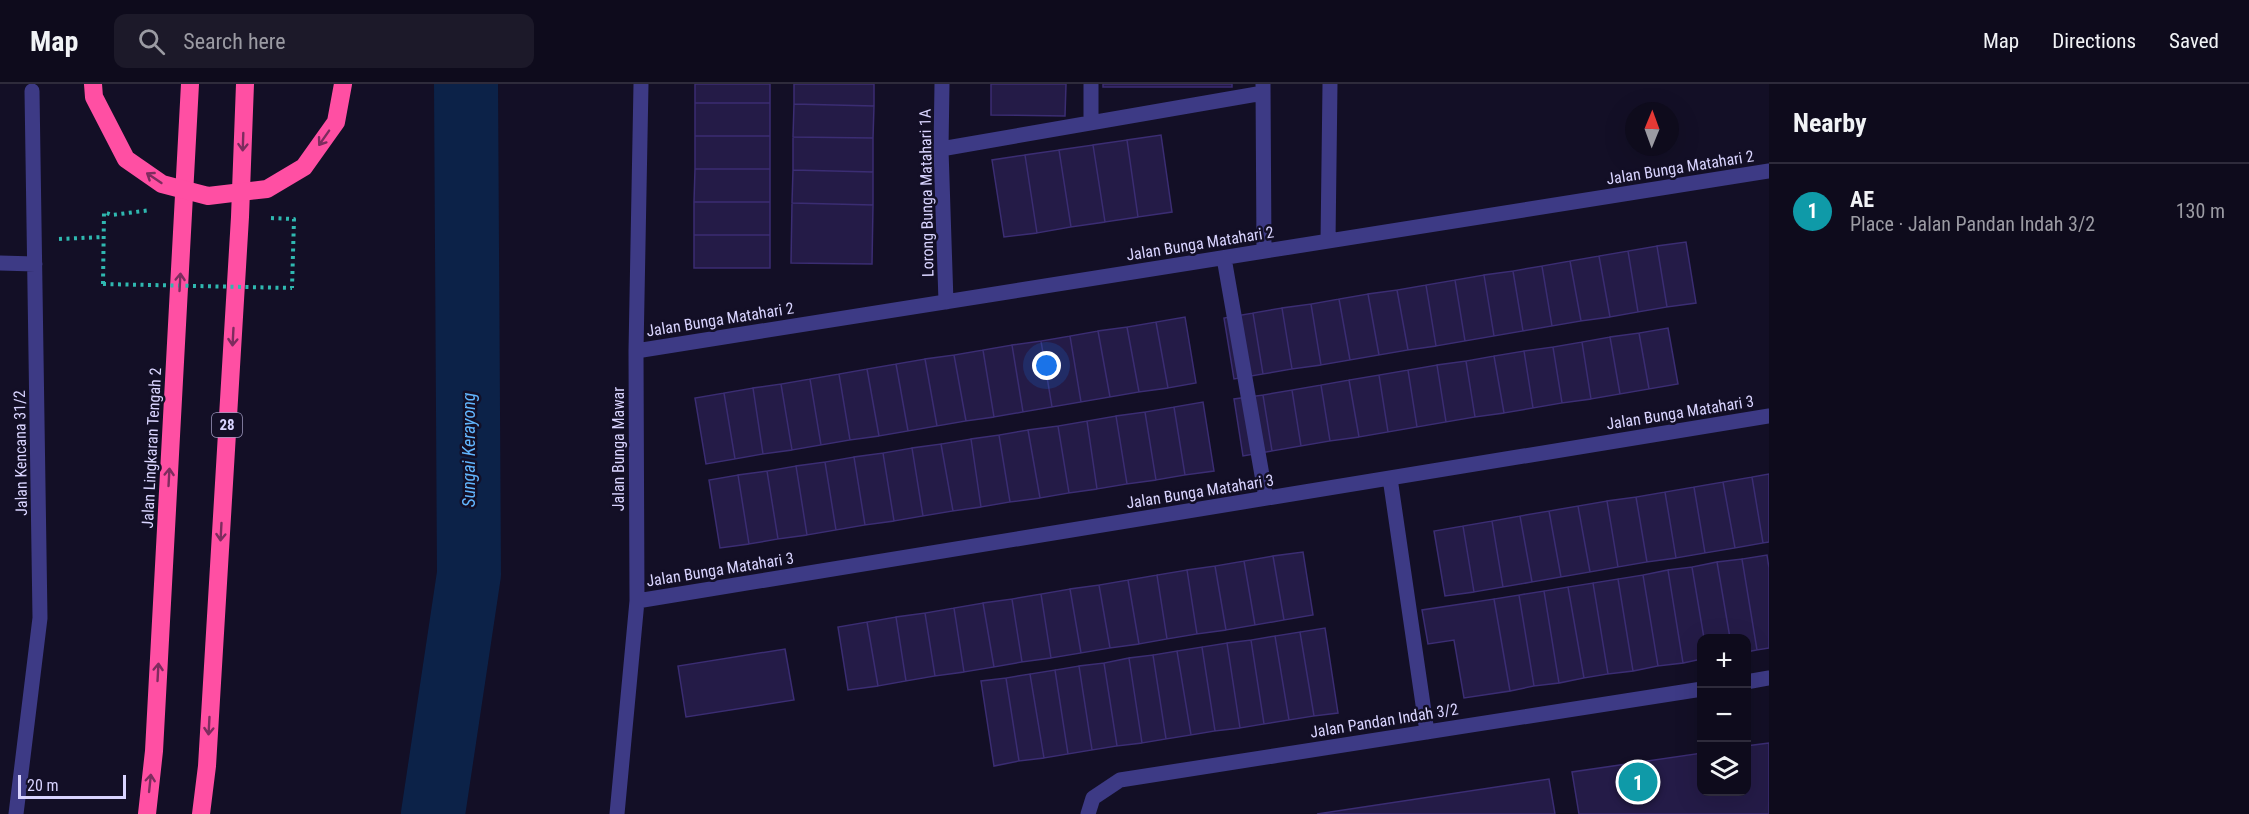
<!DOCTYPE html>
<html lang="en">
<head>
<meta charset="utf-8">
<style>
  body { margin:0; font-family:"Roboto Condensed",sans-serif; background:#1c1929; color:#f1f3f6 }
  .controls { position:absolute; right:18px; bottom:18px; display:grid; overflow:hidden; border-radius:12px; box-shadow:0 6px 24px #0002 }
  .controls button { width:54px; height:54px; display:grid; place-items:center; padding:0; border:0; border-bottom:2px solid #2e2b3b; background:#0e0b1c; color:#f1f3f6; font:30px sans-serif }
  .compass { position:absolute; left:1625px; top:18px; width:54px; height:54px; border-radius:50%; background:#0e0b1c; box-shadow:0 6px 24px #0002; rotate:1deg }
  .scale { position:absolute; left:18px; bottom:15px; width:108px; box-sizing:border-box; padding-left:6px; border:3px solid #d9d4ff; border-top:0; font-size:16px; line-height:21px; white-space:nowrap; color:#d9d4ff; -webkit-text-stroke:4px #130f26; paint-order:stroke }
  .you { position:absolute; left:1047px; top:282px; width:21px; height:21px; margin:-15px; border:4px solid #fff; border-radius:50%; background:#1a73e8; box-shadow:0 0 0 9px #1a73e833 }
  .badge { display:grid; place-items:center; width:39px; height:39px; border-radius:50%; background:#00e5ff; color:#fff; font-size:20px; font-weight:700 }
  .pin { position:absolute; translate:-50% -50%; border:3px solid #fff; box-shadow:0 2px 6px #0006 }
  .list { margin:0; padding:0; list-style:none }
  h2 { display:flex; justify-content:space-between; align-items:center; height:78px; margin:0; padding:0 24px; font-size:26px }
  h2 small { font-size:20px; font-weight:400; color:#9b9ba3 }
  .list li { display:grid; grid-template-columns:39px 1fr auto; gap:18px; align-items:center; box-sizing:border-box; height:96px; padding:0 24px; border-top:2px solid #2e2b3b }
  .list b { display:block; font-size:22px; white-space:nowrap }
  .list p { margin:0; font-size:20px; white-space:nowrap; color:#9b9ba3 }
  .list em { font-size:20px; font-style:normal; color:#9b9ba3 }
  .icon { flex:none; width:33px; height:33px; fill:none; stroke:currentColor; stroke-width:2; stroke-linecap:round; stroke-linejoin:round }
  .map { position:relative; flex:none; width:1769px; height:730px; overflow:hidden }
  header { display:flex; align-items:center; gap:36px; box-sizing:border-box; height:84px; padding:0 30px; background:#0e0b1c; border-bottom:2px solid #2e2b3b }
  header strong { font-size:28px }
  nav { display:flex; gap:33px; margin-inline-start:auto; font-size:21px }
  .search { width:420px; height:54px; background:#1c1929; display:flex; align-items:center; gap:15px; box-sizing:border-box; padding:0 21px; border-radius:12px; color:#9b9ba3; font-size:22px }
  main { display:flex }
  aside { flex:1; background:#0e0b1c }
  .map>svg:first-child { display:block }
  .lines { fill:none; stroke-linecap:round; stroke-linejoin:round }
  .river { stroke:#0c2248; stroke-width:64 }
  .building { fill:#241b47; stroke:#3b2d73; stroke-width:1.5 }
  .path { stroke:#2fb8b0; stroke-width:4; stroke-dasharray:3 4.5; stroke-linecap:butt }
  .minor { stroke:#3d3a85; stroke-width:15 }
  .highway { stroke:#ff4fa3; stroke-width:18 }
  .path-bridge { stroke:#2fb8b0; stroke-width:4; stroke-dasharray:3 4.5; stroke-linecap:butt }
  .highway-bridge { stroke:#ff4fa3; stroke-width:18 }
  .oneway { stroke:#7d2c5e }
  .labels { text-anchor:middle; stroke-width:5; stroke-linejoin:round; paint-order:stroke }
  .shield { fill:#130f26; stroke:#9e99be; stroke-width:1.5 }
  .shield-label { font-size:15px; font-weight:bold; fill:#d9d4ff }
  .street-label { font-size:16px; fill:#d9d4ff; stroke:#130f26 }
  .water-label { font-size:18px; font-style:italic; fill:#62b6ff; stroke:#130f26 }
</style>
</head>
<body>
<header>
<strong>Map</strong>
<div class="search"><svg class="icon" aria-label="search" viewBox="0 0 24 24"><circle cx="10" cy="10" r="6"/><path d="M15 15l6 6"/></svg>Search here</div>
<nav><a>Map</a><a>Directions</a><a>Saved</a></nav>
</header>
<main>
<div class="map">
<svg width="1769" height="730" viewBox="0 0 1769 730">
  <rect width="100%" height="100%" fill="#130f26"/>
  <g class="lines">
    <!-- river -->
    <path class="river" d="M433 730 469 490 466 0"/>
  </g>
  <!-- building -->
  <path class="building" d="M695 0H770V19H695Z
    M794 0H874V22L794 20Z
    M991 0H1066L1065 32 991 31Z
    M1103 0H1232V3H1103Z
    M695 19H770V52H695Z
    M794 20 874 22 873 54 793 53Z
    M1161 51 1172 128 1138 133 1127 56Z
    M695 52H770V85H695Z
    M793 53 873 54V88L793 86Z
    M1127 56 1138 133 1105 138 1093 61Z
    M1093 61 1105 138 1071 143 1059 66Z
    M1059 66 1071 143 1037 149 1025 71Z
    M1025 71 1037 149 1004 153 992 76Z
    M695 85H770V118H694Z
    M793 86 873 88V121L792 119Z
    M694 118H770V151H694Z
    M792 119 873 121 872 180 791 179Z
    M694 151H770V184H694Z
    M1686 158 1696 219 1667 223 1657 162Z
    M1657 162 1667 223 1638 228 1628 167Z
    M1628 167 1638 228 1610 233 1599 172Z
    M1599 172 1610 233 1581 237 1570 177Z
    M1570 177 1581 237 1552 242 1542 182Z
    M1542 182 1552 242 1523 247 1513 187Z
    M1513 187 1523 247 1494 252 1484 191Z
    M1484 191 1494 252 1465 257 1455 196Z
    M1455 196 1465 257 1436 262 1426 201Z
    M1426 201 1436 262 1408 266 1397 206Z
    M1397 206 1408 266 1379 271 1368 210Z
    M1368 210 1379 271 1350 276 1339 215Z
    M1339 215 1350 276 1321 281 1311 220Z
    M1311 220 1321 281 1292 285 1282 224Z
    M1282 224 1292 285 1263 290 1253 229Z
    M1253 229 1263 290 1234 295 1224 234Z
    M1185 233 1196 299 1168 304 1156 238Z
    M1156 238 1168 304 1139 308 1127 243Z
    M1127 243 1139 308 1110 313 1098 247Z
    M1668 244 1678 300 1649 305 1639 249Z
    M1098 247 1110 313 1081 318 1070 252Z
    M1639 249 1649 305 1620 310 1610 253Z
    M1070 252 1081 318 1052 323 1041 257Z
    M1610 253 1620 310 1591 315 1582 258Z
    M1041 257 1052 323 1023 328 1012 261Z
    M1582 258 1591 315 1562 319 1553 263Z
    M1012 261 1023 328 994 333 983 266Z
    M1553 263 1562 319 1533 324 1524 267Z
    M983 266 994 333 966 337 954 271Z
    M1524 267 1533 324 1504 329 1494 272Z
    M954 271 966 337 937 342 925 275Z
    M1494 272 1504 329 1475 333 1466 277Z
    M925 275 937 342 908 347 896 280Z
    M1466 277 1475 333 1446 338 1437 281Z
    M896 280 908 347 879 352 867 285Z
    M1437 281 1446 338 1417 343 1408 286Z
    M867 285 879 352 850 356 839 290Z
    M1408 286 1417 343 1388 348 1379 291Z
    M839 290 850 356 821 361 810 295Z
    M1379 291 1388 348 1359 353 1349 296Z
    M810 295 821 361 792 366 781 300Z
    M1349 296 1359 353 1330 357 1321 301Z
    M781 300 792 366 763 370 753 304Z
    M1321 301 1330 357 1301 362 1292 306Z
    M753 304 763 370 735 375 724 309Z
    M1292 306 1301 362 1272 367 1263 311Z
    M724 309 735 375 706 380 695 314Z
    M1263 311 1272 367 1243 372 1234 315Z
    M1203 318 1214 387 1185 391 1174 323Z
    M1174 323 1185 391 1156 396 1145 328Z
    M1145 328 1156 396 1127 400 1116 332Z
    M1116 332 1127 400 1097 405 1087 337Z
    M1087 337 1097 405 1069 409 1058 342Z
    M1058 342 1069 409 1040 414 1028 346Z
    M1028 346 1040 414 1010 418 999 351Z
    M999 351 1010 418 981 423 971 355Z
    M971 355 981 423 953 427 941 360Z
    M941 360 953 427 923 432 912 364Z
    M912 364 923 432 894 437 883 369Z
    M883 369 894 437 865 441 854 373Z
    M854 373 865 441 836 446 825 378Z
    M825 378 836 446 807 451 796 382Z
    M796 382 807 451 778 455 767 387Z
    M767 387 778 455 749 460 738 391Z
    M1769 390V458L1763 459 1752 393Z
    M738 391 749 460 720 464 709 396Z
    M1752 393 1763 459 1735 464 1723 398Z
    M1723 398 1735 464 1705 469 1694 403Z
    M1694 403 1705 469 1676 474 1665 408Z
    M1665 408 1676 474 1647 478 1636 413Z
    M1636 413 1647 478 1618 483 1607 417Z
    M1607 417 1618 483 1590 488 1578 422Z
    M1578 422 1590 488 1561 493 1549 427Z
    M1549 427 1561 493 1532 498 1520 432Z
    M1520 432 1532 498 1503 503 1492 437Z
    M1492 437 1503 503 1474 508 1463 442Z
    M1463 442 1474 508 1445 512 1434 447Z
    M1303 468 1313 531 1284 536 1273 472Z
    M1767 471 1769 484V564L1757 566 1742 475Z
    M1273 472 1284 536 1255 541 1244 477Z
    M1742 475 1757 566 1746 568V554H1730L1717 478Z
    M1244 477 1255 541 1226 546 1215 482Z
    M1717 478 1730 554H1704L1692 483Z
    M1215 482 1226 546 1197 550 1187 486Z
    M1692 483 1704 554H1702V575L1683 579 1668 486Z
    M1187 486 1197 550 1167 555 1157 491Z
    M1668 486 1683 579 1658 582 1643 491Z
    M1157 491 1167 555 1139 560 1128 496Z
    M1643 491 1658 582 1633 587 1618 495Z
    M1618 495 1633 587 1608 590 1593 499Z
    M1128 496 1139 560 1110 564 1099 501Z
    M1593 499 1608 590 1584 594 1568 503Z
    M1099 501 1110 564 1081 569 1070 505Z
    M1568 503 1584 594 1559 599 1544 507Z
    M1070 505 1081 569 1051 574 1041 510Z
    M1544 507 1559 599 1534 602 1519 511Z
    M1041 510 1051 574 1022 578 1012 515Z
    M1519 511 1534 602 1510 607 1494 515Z
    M1012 515 1022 578 994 583 983 519Z
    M1494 515 1510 607 1464 614 1454 556 1428 560 1422 526Z
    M983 519 994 583 964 588 954 524Z
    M954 524 964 588 935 592 925 529Z
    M925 529 935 592 906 597 896 533Z
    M896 533 906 597 878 602 867 538Z
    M867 538 878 602 848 606 838 543Z
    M1325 544 1338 629 1314 632 1300 548Z
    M1300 548 1314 632 1289 636 1275 552Z
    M1275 552 1289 636 1264 640 1251 556Z
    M1251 556 1264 640 1240 644 1227 559Z
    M1227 559 1240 644 1215 647 1202 563Z
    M1202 563 1215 647 1191 651 1177 567Z
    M785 565 794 616 686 633 678 582Z
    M1177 567 1191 651 1166 655 1153 571Z
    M1153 571 1166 655 1142 659 1129 574Z
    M1129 574 1142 659 1117 662 1104 579Z
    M1104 579 1117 662 1092 666 1079 582Z
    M1079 582 1092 666 1068 670 1055 586Z
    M1055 586 1068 670 1044 674 1030 590Z
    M1030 590 1044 674 1019 677 1006 594Z
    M1006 594 1019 677 994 682 981 597Z
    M1769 659V730H1579L1572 688 1702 669V708H1746V662Z
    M1549 695 1555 730H1317Z"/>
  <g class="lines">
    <!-- path -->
    <path class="path" d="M271 134 294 135 292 204
      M59 155 103 153
      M103 200 104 128 112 131 151 126"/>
    <!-- minor -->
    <path class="minor" d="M942 0 941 65 946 218
      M1263 0 1264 167
      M1091 37V0
      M941 65 1263 9
      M1328 157 1330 0
      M1224 174 1266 414
      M0 179 35 180
      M636 267 1769 87
      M1390 394 1427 648
      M637 517 1769 332
      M1746 598 1769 594
      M16 730 40 534 32 7
      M617 730 637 517 636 267 641 0
      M1088 730 1093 714 1120 696 1702 605"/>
    <!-- highway -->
    <path class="highway" d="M147 730 154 667 190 0
      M201 730 207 682 240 133 245 0"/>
    <!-- path-bridge -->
    <path class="path-bridge" d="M103 200 292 204"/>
    <!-- highway-bridge -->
    <path class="highway-bridge" d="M93 0 94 13 126 75 162 100 208 112 267 105 304 83 336 38 343 0"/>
  </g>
  <!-- one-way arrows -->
  <defs><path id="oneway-shaft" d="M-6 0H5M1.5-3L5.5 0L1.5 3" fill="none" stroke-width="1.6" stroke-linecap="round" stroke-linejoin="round" transform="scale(1.5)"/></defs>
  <g class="oneway">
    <use href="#oneway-shaft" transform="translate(324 54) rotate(125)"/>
    <use href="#oneway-shaft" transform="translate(243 58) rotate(92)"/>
    <use href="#oneway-shaft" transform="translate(154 94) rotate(-146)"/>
    <use href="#oneway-shaft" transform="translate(180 198) rotate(-87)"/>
    <use href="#oneway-shaft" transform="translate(233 253) rotate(93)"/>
    <use href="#oneway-shaft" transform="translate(169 393) rotate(-87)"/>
    <use href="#oneway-shaft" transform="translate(221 448) rotate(93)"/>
    <use href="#oneway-shaft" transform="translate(158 588) rotate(-87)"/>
    <use href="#oneway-shaft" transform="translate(209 642) rotate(93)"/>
    <use href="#oneway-shaft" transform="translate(150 699) rotate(-84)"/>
  </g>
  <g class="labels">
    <!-- shield labels -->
    <rect class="shield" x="212" y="329" width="30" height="24" rx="4.5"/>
    <g class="shield-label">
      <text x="227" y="346">28</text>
    </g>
    <!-- street labels -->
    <g class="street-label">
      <text transform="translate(1680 83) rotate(-9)" y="6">Jalan Bunga Matahari 2</text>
      <text transform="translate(926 109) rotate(-91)" y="6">Lorong Bunga Matahari 1A</text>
      <text transform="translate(1200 159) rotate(-9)" y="6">Jalan Bunga Matahari 2</text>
      <text transform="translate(720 235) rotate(-9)" y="6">Jalan Bunga Matahari 2</text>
      <text transform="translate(1680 328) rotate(-9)" y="6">Jalan Bunga Matahari 3</text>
      <text transform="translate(151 364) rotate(-87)" y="6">Jalan Lingkaran Tengah 2</text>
      <text transform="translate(618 365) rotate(-90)" y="6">Jalan Bunga Mawar</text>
      <text transform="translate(20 369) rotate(-91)" y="6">Jalan Kencana 31/2</text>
      <text transform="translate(1200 407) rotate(-9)" y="6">Jalan Bunga Matahari 3</text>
      <text transform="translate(720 485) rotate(-9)" y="6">Jalan Bunga Matahari 3</text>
      <text transform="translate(1384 636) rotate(-9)" y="6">Jalan Pandan Indah 3/2</text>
    </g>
    <!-- water labels -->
    <g class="water-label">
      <text transform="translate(469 366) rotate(-90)" y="6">Sungai Kerayong</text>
    </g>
  </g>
</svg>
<div class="controls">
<button>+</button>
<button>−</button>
<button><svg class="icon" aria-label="layers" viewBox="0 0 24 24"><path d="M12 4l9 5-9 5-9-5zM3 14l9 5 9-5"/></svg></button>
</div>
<svg class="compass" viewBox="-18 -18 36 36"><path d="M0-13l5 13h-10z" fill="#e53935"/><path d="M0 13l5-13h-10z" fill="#9b9ba3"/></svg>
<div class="scale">20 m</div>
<div class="you"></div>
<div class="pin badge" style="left:1638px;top:698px;background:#0f9aa8">1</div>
</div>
<aside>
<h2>Nearby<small></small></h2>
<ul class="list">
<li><span class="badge" style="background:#0f9aa8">1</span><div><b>AE</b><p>Place · Jalan Pandan Indah 3/2</p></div><em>130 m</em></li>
</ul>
</aside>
</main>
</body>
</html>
